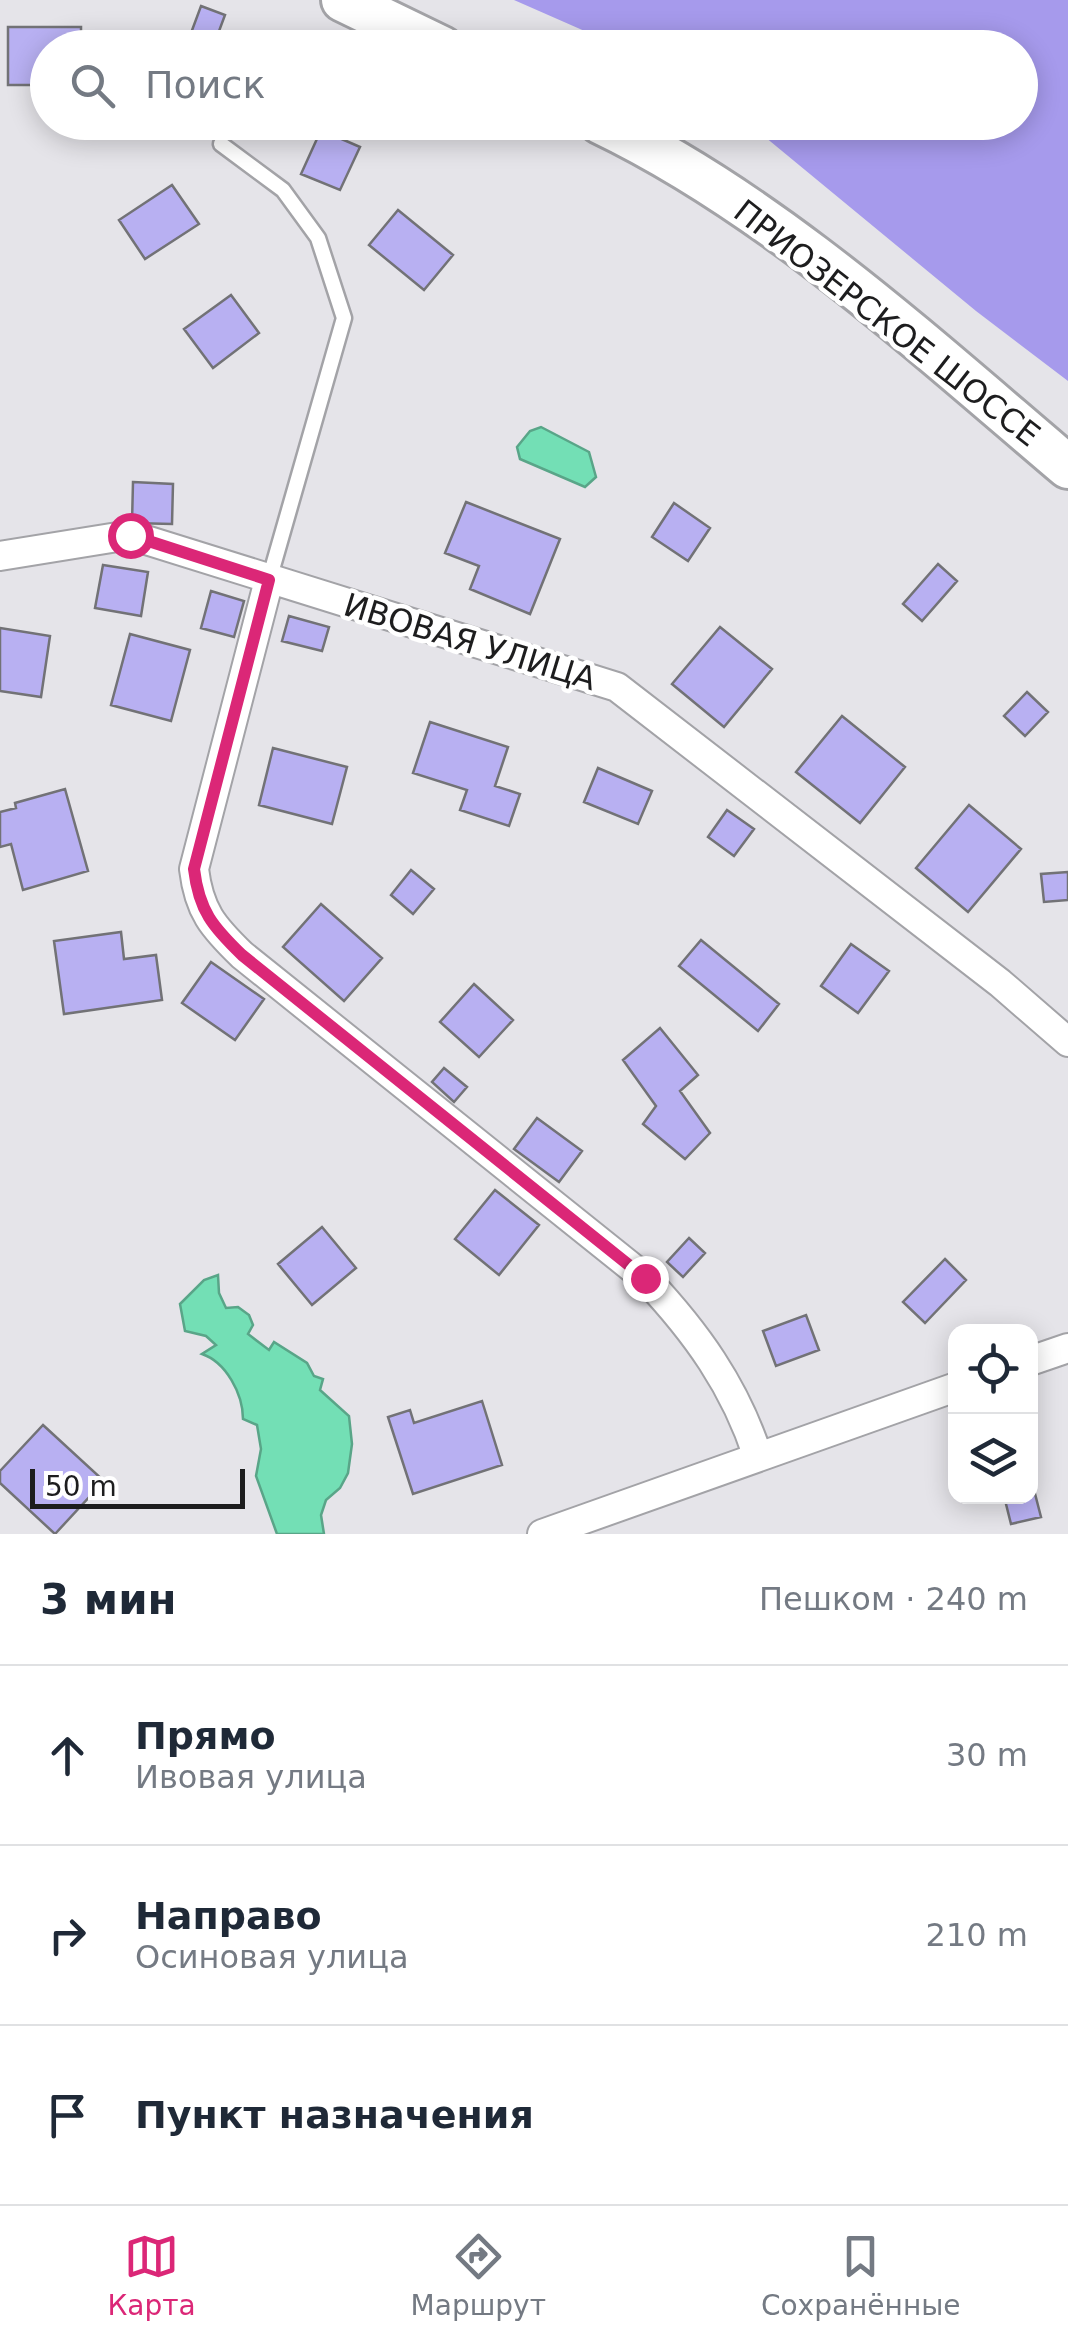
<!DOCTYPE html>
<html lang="ru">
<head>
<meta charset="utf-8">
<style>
  body { margin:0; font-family:"DejaVu Sans",sans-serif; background:#f2f2f3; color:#1f2937 }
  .controls { position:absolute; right:30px; bottom:30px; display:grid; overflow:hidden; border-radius:20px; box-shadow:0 5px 25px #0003 }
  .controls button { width:90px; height:90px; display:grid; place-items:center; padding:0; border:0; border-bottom:2px solid #e0e1e3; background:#fff; color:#1f2937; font:50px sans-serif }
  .scale { position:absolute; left:30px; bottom:25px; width:215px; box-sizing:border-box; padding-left:10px; border:5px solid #1d1d1e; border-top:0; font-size:28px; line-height:35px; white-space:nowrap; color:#1d1d1e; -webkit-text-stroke:8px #fff; paint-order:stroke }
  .stop { position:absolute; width:30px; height:30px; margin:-22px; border:8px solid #db2777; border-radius:50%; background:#fff }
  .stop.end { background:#db2777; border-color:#fff; box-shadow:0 2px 10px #0008 }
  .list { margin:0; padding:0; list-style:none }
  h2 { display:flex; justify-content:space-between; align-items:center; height:130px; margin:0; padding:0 40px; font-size:42px }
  h2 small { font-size:32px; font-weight:400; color:#747a83 }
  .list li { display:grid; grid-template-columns:65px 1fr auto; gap:30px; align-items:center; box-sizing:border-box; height:180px; padding:0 40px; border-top:2px solid #e0e1e3 }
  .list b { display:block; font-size:38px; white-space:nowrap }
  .list p { margin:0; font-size:32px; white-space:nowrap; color:#747a83 }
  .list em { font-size:32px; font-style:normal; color:#747a83 }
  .icon { flex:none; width:55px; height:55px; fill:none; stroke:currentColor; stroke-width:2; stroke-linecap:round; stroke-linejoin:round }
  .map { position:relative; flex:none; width:1068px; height:1534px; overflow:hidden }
  .search { position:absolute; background:#fff; box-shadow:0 5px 25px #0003; left:30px; right:30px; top:30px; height:110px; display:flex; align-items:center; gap:25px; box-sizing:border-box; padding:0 35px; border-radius:55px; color:#747a83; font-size:38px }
  .sheet { height:670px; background:#fff }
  nav { display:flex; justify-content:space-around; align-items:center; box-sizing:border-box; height:140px; border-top:2px solid #e0e1e3; background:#fff; font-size:28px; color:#747a83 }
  nav a { display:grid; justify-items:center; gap:5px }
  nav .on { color:#db2777 }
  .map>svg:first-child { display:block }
  .forest { fill:#a69aec }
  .water { fill:#73dfb5; stroke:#59a588; stroke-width:2.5 }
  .building { fill:#b8b0f2; stroke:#727276; stroke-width:2.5 }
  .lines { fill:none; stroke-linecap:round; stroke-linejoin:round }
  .lane-casing { stroke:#a3a3a7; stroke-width:19 }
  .street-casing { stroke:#a3a3a7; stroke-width:32 }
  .primary-casing { stroke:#a3a3a7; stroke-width:48 }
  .lane { stroke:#fff; stroke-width:14 }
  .street { stroke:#fff; stroke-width:28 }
  .primary { stroke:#fff; stroke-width:42 }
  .route { stroke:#db2777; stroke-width:12 }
  .labels { text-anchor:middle; stroke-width:9; stroke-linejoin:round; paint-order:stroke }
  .street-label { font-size:32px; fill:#1d1d1e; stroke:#fff }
</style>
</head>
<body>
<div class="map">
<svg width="1068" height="1534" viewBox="0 0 1068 1534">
  <rect width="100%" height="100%" fill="#e5e4e9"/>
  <!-- forest -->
  <path class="forest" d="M514 0H1068V381L976 311 748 123 1020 122V48L621 47Z"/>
  <!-- water -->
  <path class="water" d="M541 427 589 452 596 477 585 487 520 459 517 447 530 431Z
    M218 1275 219 1293 226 1308 238 1307 249 1315 253 1325 248 1334 269 1350 274 1342 307 1363 314 1376 323 1379 320 1390 349 1416 352 1444 348 1473 340 1488 326 1500 321 1515 324 1534H277L256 1476 261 1449 257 1425 243 1419C243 1394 226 1362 202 1354L216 1345 206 1336 185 1331 180 1304 204 1280Z"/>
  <!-- building -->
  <path class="building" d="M201 6 225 15 215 42 191 33Z
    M8 27H81V48H48V85H8Z
    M321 130 360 147 340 190 301 174Z
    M172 185 199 224 145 259 119 220Z
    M398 210 453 255 424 290 369 245Z
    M231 295 259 333 213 368 184 329Z
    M133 482 173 484 172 524 132 523Z
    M466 502 560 539 530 614 470 589 479 566 445 553Z
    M674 503 710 528 688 561 652 537Z
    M938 564 957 581 922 621 903 604Z
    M103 565 148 572 141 616 95 608Z
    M211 591 244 601 234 637 201 628Z
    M289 616 329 627 322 651 282 641Z
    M720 627 772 669 724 727 672 684Z
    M0 628 50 636 41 697 0 691Z
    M130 634 190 650 171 721 111 705Z
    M1027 692 1048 712 1025 736 1004 716Z
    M842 716 905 767 860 823 796 772Z
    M430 722 508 747 495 786 520 794 509 826 460 810 467 790 413 773Z
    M273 748 347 767 332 824 259 805Z
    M598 768 652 791 638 824 584 802Z
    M65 789 88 871 23 890 11 844 0 847V812L16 808 15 803Z
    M969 805 1021 849 968 912 916 868Z
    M727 810 754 829 734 856 708 837Z
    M411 870 434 889 413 914 391 895Z
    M1068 872V900L1044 902 1041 874Z
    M321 904 382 958 344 1001 283 947Z
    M121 932 124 959 156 955 162 1000 64 1014 54 941Z
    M701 940 779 1004 758 1031 679 966Z
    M851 944 889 971 858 1013 821 986Z
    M211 962 264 999 235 1040 182 1003Z
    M474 984 513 1020 479 1057 440 1022Z
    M660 1028 698 1075 680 1091 710 1133 685 1159 643 1124 656 1106 623 1060Z
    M444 1068 467 1087 454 1102 432 1082Z
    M537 1118 582 1151 559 1182 514 1149Z
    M495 1190 539 1225 499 1275 455 1239Z
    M322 1227 356 1268 312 1305 278 1264Z
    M689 1238 705 1253 683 1277 667 1262Z
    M945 1259 966 1280 925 1323 903 1302Z
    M806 1315 819 1350 776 1366 763 1331Z
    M482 1401 502 1465 413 1494 388 1417 410 1410 414 1423Z
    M43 1425 104 1481 55 1534 0 1483V1471Z
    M1030 1486H1033L1041 1517 1011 1524 1004 1496H1030Z"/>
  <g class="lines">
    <!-- lane casing -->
    <g class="lane-casing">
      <path id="lane" d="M221 144 283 190 318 238 344 318 269 580"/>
    </g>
    <!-- street casing -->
    <g class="street-casing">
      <path id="street" d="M0 556 130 535 617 687 1000 983 1068 1042
        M269 580 194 869C199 911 213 927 242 955L645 1278C696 1332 735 1386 758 1457
        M1030 1361 1068 1348
        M542 1534 956 1387"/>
    </g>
    <!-- primary casing -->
    <g class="primary-casing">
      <path id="primary" d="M343 0 442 48
        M600 122C771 204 924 345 1068 467"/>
    </g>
    <!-- lane -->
    <use href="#lane" class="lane"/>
    <!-- street -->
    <use href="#street" class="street"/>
    <!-- primary -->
    <use href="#primary" class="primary"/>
  </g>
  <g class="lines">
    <!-- route -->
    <path class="route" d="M130 535 269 580 194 869C199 911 213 927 242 955L645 1278"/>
  </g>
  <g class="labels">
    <!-- street labels -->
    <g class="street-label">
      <text transform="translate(887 323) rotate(38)" y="11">ПРИОЗЕРСКОЕ ШОССЕ</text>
      <text transform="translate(470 642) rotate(17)" y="11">ИВОВАЯ УЛИЦА</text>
    </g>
  </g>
</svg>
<div class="controls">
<button><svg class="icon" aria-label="locate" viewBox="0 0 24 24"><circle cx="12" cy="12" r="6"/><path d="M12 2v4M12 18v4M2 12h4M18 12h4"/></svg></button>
<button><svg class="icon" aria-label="layers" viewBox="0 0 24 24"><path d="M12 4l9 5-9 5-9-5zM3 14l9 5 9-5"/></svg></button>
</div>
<div class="scale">50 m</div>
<div class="stop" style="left:130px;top:535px"></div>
<div class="stop end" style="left:645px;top:1278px"></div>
<div class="search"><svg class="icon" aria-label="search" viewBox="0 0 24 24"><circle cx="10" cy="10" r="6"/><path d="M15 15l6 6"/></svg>Поиск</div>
</div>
<section class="sheet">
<h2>3 мин<small>Пешком · 240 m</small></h2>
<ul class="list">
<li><svg class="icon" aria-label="ahead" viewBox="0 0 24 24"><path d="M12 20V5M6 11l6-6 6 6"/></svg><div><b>Прямо</b><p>Ивовая улица</p></div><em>30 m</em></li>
<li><svg class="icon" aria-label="right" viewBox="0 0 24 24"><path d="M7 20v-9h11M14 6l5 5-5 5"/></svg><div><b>Направо</b><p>Осиновая улица</p></div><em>210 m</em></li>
<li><svg class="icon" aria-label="arrive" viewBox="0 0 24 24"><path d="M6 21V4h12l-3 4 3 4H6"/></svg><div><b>Пункт назначения</b></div></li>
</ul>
</section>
<nav>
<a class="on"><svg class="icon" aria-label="map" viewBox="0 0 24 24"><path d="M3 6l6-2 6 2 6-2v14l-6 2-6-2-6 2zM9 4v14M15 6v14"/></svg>Карта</a>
<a><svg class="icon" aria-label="directions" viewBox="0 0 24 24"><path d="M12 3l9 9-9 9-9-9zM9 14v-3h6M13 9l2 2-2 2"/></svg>Маршрут</a>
<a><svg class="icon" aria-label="saved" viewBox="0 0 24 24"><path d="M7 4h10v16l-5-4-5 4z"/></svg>Сохранённые</a>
</nav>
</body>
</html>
